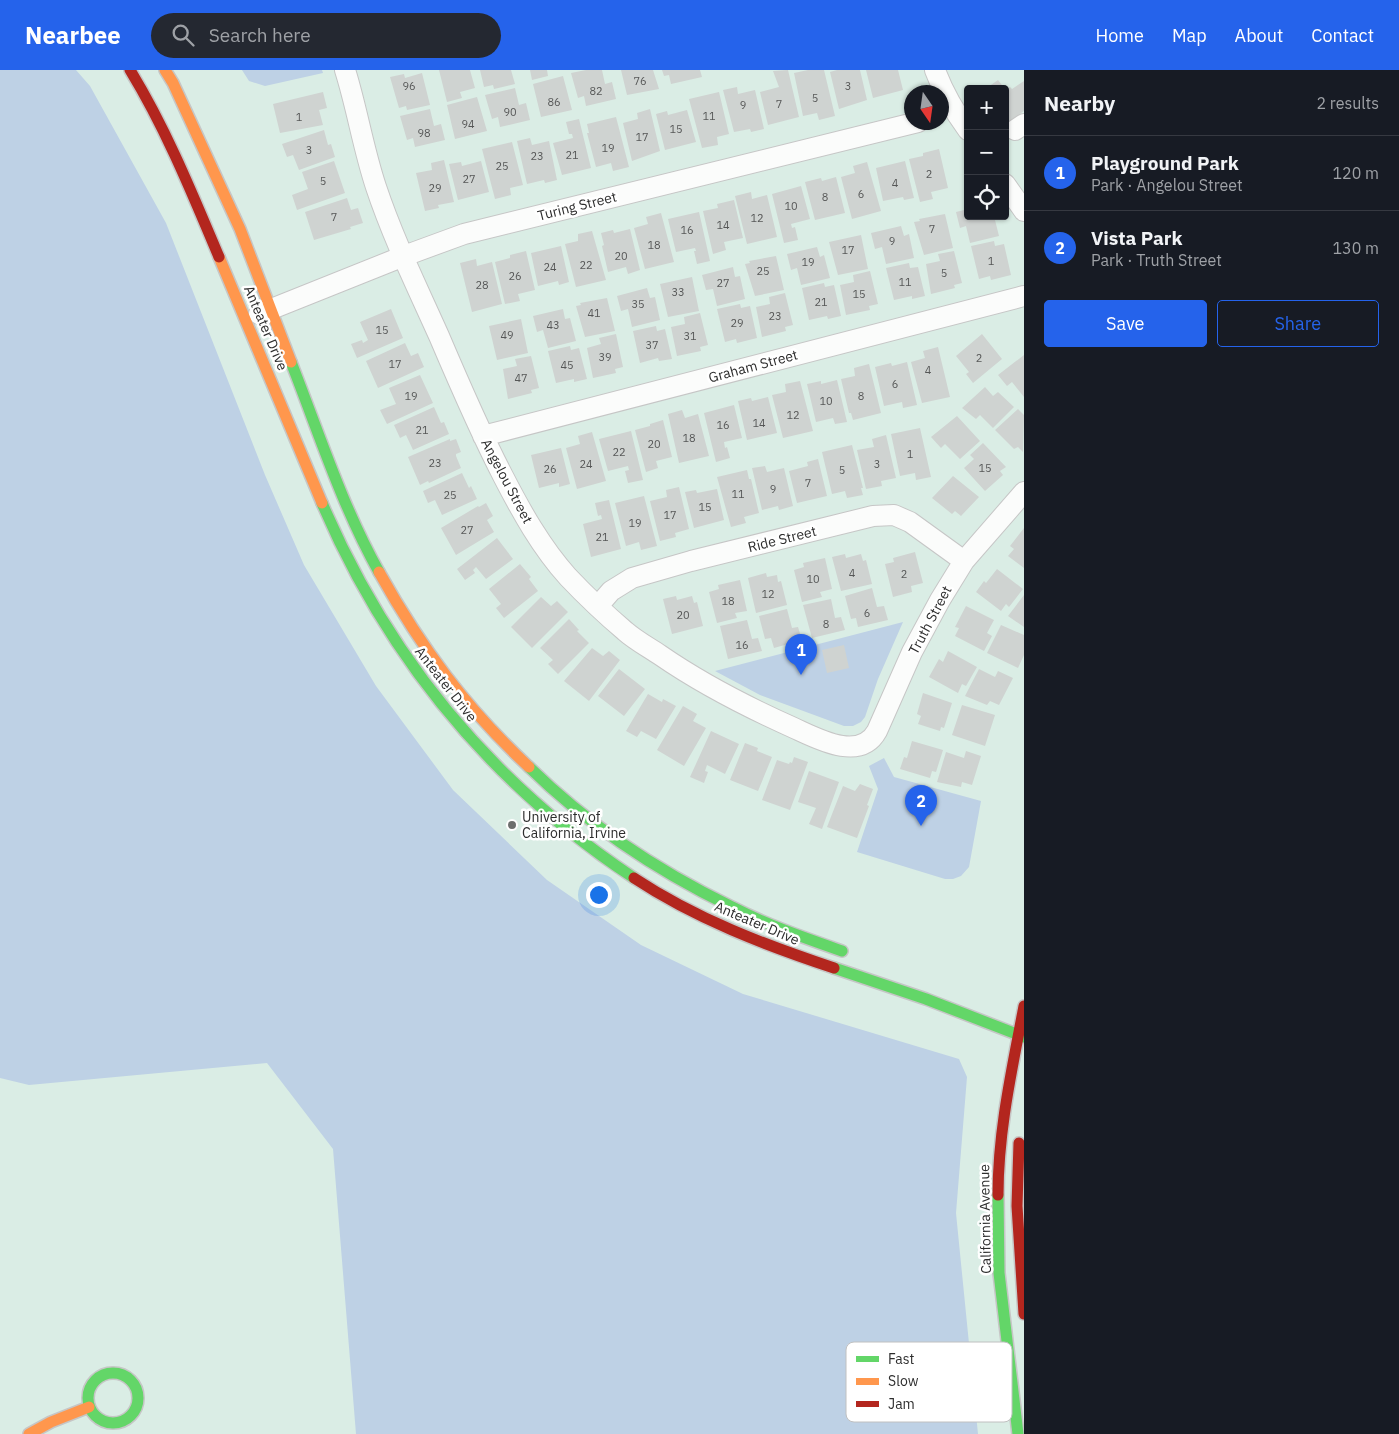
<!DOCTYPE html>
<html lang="en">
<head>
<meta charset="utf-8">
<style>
  body { margin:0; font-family:"IBM Plex Sans",sans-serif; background:#242831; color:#f1f3f6 }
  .controls { position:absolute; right:15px; top:15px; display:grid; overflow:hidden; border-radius:5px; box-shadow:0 1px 4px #0004 }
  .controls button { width:45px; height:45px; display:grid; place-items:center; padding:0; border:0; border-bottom:1px solid #363941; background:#171b24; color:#f1f3f6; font:25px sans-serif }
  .compass { position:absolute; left:904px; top:15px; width:45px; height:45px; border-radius:50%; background:#171b24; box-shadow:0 1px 4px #0004; rotate:167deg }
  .you { position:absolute; left:598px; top:824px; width:18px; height:18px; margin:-12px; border:4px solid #fff; border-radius:50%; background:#1a73e8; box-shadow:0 0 0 8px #1a73e833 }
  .badge { display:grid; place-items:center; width:32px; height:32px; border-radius:50%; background:#2563eb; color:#fff; font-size:16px; font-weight:700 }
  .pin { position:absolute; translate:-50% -41px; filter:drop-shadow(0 1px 2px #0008) }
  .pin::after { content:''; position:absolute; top:26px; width:18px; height:15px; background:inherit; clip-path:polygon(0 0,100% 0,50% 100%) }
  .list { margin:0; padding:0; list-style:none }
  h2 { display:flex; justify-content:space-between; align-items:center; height:65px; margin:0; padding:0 20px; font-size:21px }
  h2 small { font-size:16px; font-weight:400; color:#9ea1a6 }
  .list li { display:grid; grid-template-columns:32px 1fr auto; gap:15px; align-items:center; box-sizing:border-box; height:75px; padding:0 20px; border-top:1px solid #363941 }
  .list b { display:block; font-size:19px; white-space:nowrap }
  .list p { margin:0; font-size:16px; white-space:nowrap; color:#9ea1a6 }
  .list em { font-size:16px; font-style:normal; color:#9ea1a6 }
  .actions { display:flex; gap:10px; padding:15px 20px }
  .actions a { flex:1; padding:11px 0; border:1px solid #2563eb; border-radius:5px; text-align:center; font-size:18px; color:#2563eb }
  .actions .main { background:#2563eb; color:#fff }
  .icon { flex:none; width:28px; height:28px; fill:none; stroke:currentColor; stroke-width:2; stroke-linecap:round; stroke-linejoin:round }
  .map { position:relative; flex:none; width:1024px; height:1364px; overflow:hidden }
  header { display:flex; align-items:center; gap:30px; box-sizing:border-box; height:70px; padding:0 25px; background:#2563eb; color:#fff }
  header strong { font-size:24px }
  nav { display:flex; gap:28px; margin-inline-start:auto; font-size:18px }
  .search { width:350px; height:45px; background:#242831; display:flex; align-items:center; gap:12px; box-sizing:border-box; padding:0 18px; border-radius:28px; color:#9ea1a6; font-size:19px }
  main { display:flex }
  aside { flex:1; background:#171b24 }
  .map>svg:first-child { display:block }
  .education { fill:#daede5; fill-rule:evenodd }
  .green { fill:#bed1e5 }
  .building { fill:#cfd3d1 }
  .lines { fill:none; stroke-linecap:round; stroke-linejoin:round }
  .street-casing { stroke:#c6c6c6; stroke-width:22 }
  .fast-casing { stroke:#c6c6c6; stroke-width:14 }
  .slow-casing { stroke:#c6c6c6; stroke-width:14 }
  .jam-casing { stroke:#c6c6c6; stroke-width:14 }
  .street { stroke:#fbfcfb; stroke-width:20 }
  .fast { stroke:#63d668; stroke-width:11 }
  .slow { stroke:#ff974d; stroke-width:11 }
  .jam { stroke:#b3261e; stroke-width:11 }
  .poi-dot { fill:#6d6f6e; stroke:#fff; stroke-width:2 }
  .labels { text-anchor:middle; stroke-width:5; stroke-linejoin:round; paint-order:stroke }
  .number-label { font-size:11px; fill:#565757 }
  .street-label { font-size:14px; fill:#2d2d2d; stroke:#fff }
  .poi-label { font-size:14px; fill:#2d2d2d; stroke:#fff; text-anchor:start }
  .key { fill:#fff; stroke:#c0c0c0; stroke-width:1 }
  .key-label { font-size:14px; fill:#2d2d2d }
</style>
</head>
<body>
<header>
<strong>Nearbee</strong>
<div class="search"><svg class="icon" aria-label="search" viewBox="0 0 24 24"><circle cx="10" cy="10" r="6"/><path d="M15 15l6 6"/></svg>Search here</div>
<nav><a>Home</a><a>Map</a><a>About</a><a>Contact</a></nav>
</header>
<main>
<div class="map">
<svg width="1024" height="1364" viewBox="0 0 1024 1364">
  <rect width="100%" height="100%" fill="#e4eae7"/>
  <!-- education -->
  <path class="education" d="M0 0H1024V1364H0ZM968 19H1005V146H968ZM912 22H942V52H912Z"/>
  <!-- green -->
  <path class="green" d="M0 0H76L90 16 166 153 265 405 304 495 376 616 453 720 547 810 641 875 743 924 959 989 967 1007 956 1143 978 1364H356L333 1079 267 993 29 1015 0 1008Z
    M242 0H322L323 3 265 16 249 11Z
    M903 552 878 609 865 647 861 652 853 656H844L760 625 715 601Z
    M884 688 894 707 981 731 969 797 961 806 953 809H945L857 782 878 719 869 696Z"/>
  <!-- building -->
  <path class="building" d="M439 0H470L475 18 460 22 462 28 447 32Z
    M480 0H511L515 14 494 19 493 15 484 17Z
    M530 0H547L548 6 532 10Z
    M586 0H602L605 14 612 12 616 29 586 36 584 26 578 28 571 3Z
    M621 0H653L659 19 627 25Z
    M662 0H700L702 7 671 14 669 5 664 6Z
    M788 0 799 47 768 55 760 22 779 17 773 1Z
    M808 0H824L835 46 819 50 817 43 803 46 794 3Z
    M837 0H860L867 30 839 39 830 2Z
    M866 0H898L903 20 873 28Z
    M422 3 430 35 407 40 406 36 399 38 390 7 404 4 405 8Z
    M563 6 572 40 541 47 533 14Z
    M998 10 1005 19H989L988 17Z
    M1024 11V41L1005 54V20L1010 17 1012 19Z
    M737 17 738 24 755 20 764 59 751 62 750 59 734 62 723 20Z
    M515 18 519 35 526 33 530 50 500 57 498 47 492 49 485 25Z
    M323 22 327 38 319 40 323 55 280 63 273 34Z
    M719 22 729 64 717 67 718 75 702 78 689 29Z
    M477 27 487 61 455 69 447 35Z
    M430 39 434 56 441 54 445 70 415 77 413 68 407 70 400 46Z
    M650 39 660 81 632 91 623 53 638 49 637 43Z
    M687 40 696 72 665 80 656 44 667 41 668 45Z
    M616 47 629 97 613 101 611 93 596 97 587 63H589L587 54Z
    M579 49 591 98 562 105 553 73 573 68 572 64H569L566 52Z
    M324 60 328 75 331 74 335 87 299 100 293 85 287 87 282 74Z
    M530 68 532 75 549 71 557 110 545 113 544 110 527 114 517 71Z
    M512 72 523 115 510 118 511 125 495 129 482 79Z
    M939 79 948 118 931 122 933 129 920 132 909 89 923 86V83Z
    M444 90 454 132 438 135 439 138 425 141 416 103 432 100 431 93Z
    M334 91 345 123 297 140 292 125 308 119 302 102Z
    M481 91 489 122 458 130 449 94 461 92 462 96Z
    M905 91 914 128 904 130 903 127 883 131 876 98Z
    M867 92 881 141 852 149 841 107 855 103 853 96Z
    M836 107 845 143 815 150 805 112 821 108 822 111Z
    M801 116 810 149 791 154 792 158 795 157 798 170 784 173 772 124Z
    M751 122 752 129 767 125 777 167 747 174 735 126Z
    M347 128 351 140 358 138 363 153 350 157 351 159 314 170 305 142Z
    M734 130 743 168 724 172 726 180 713 184 703 141 718 138 717 134Z
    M968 139V146H994L999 166 970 173 966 156 960 158 956 142Z
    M699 142 710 191 697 194 694 181H696L695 178 676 182 668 149Z
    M661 143 674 192 645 199 634 158 648 154 646 147Z
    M945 144 953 178 924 185 914 152 920 151 919 149Z
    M901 156 904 166 909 164 914 188 886 194 882 177 875 179 871 163Z
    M630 159 640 200 628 204 626 197 608 202 602 176 604 175 601 163 613 160 614 163Z
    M592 161 606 210 576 217 565 174 578 171V164Z
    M861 165 868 199 838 205 829 172Z
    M994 171 995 176 1004 174 1011 205 991 210 990 206 979 209 971 176Z
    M561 176 569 212 559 215 558 211 538 216 531 183Z
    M817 177 820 187 824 185 830 208 801 215 797 198 791 200 787 184Z
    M526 181 535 220 518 224 520 231 505 234 495 192 510 188V185Z
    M954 181 962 213 954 215 955 218 931 224 926 194 940 191 938 184Z
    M776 186 784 220 755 226 745 194 750 193 749 191Z
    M476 189 477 196 492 192 502 234 472 242 460 193Z
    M909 193 910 198 918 197 925 226 912 229V226L894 230 886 198Z
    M733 197 735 207 740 206 745 229 717 236 713 219 706 220 702 205Z
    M870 201 878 234 869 236 870 240 846 245 840 215 854 212 853 205Z
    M692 207 699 241 668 247 660 214Z
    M824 213 825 217 834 215 841 246 828 249 827 246 809 250 802 218Z
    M647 218 650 228 655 227 660 250 632 257 628 239 621 241 617 226Z
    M785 223 793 255 785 257 786 261 762 267 756 237 770 234 769 227Z
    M607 228 615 261 585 267 576 236 581 235 580 233Z
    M740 234 741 238 750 236 757 268 737 273 736 269 725 272 717 239Z
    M391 239 403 268 357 288 351 274 362 270 363 273 368 270 360 252Z
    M563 239 565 249 570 248 576 271 548 278 543 260 537 262 533 246Z
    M700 243 708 275 700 277 701 281 677 286 671 257 685 254 684 247Z
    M521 249 528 283 497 290 489 256Z
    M656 256 657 261 665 259 672 289 659 291 658 288 640 293 633 261Z
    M616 264 623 297 615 299 616 303 593 308 587 278 601 274 599 268Z
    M982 264 1002 289 973 313 966 304 969 302 956 286Z
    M405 273 411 286 418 283 424 297 378 318 366 291Z
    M570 276 571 280 579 278 587 309 574 312V309L556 313 548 281Z
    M938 277 950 327 922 333 911 292 925 288 923 281Z
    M1024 285V327L1012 312 1007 316 998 305Z
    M531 286 539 318 531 320 532 323 508 329 503 299 517 296 515 289Z
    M907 292 917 335 903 338 902 332 884 336 875 297 891 293 892 296Z
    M869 294 881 343 853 350 851 343H849L841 309 855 306 854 298Z
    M420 305 433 333 387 354 380 340 396 334 389 318Z
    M837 310 847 352 835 354 833 348 816 352 807 314 821 311V314Z
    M800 311 813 361 783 368 772 325 786 322 785 314Z
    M985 317 993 326 998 322 1014 337 993 358 980 345 976 349 962 338Z
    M768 327 777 363 747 370 738 331 751 328 752 331Z
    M734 335 742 368 724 372 725 378 727 377 730 388 716 392 704 343Z
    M434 337 441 353 444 352 449 364 413 380 406 365 400 368 394 355Z
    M1018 339 1024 345 1023 382 1018 377 1014 379 995 360Z
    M682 340 685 348 698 344 709 386 679 393 668 344Z
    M957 346 980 371 960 389 945 374 941 378 931 367Z
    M663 350 672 387 656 391 658 398 646 402 635 360 650 356V354Z
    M920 358 931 407 916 410 915 403 900 406 891 364Z
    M631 361 643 410 628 413 625 401 629 400 628 396 608 401 599 369Z
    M592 362 606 411 577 419 566 378 580 374 578 366Z
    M886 365 896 408 881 411 882 416 866 419 857 380 874 377 872 369Z
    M450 369V371L456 369 461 382 456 384V386L461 398 429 413 428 411 420 415 408 387Z
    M983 373 1006 397 1000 401 1003 405 985 421 964 398 974 389 970 385Z
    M852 375 863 418H861L863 425 847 428 845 421 832 424 822 382Z
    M561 378 570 414 559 417V413L539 418 531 385Z
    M818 389 827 426 797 433 789 401 808 396 807 392Z
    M765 396 767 402 784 398 793 436 779 440 778 436 762 440 752 398Z
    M747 400 749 409H751L759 443 744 447 746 453 731 457 717 407Z
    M462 403 469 418 471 416 477 429 442 445 435 430 428 433 423 421Z
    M953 406 979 427 961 446 955 441 952 444 932 428Z
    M679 417 689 459 675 463 676 467 660 471 650 431 667 427 666 420Z
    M717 419 724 450 694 458 685 422 696 420 697 423Z
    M644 426 657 476 641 480 639 472 626 476 615 433Z
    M609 430 621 479 591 487 583 454 602 449 601 445 598 446 595 433Z
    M486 433 493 446 487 450 494 462 456 485 441 458 478 436 479 437Z
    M1024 458V498L1008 486 1014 479 1010 476Z
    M497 468 513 489 486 509 476 497 473 500 475 503 465 510 457 499Z
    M915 482 923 513 911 516 912 522 893 527 885 494 894 492 893 488Z
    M845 484 846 488 861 484 863 491 866 490 872 514 841 521 832 487Z
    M825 488 832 519 820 522 822 527 802 532 794 500 804 497 803 493Z
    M520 494 531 507 529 509 538 521 504 548 496 538 501 534 489 519Z
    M997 499 1023 519 1009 537 1006 534 1001 541 976 522 984 511 986 513Z
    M766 503 767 507 777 505 778 512 781 511 787 535 756 543 748 508Z
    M740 510 747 541 735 543 737 548 717 553 709 522 719 519 718 515Z
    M872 518 877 537 884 536 888 550 858 557 856 548 851 549 845 526Z
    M1024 525V557L1008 546Z
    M676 526 677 530 692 526 694 533 697 532 703 556 672 564 663 529Z
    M541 527 551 536 557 531 568 542 532 578 511 557Z
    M831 529 835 548 841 547 845 560 812 568 803 535Z
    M966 536 994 550 987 563 992 566 984 581 955 566 959 558 955 557Z
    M787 539 792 558 798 557 802 570 774 578 771 568 765 569 759 546Z
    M569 549 579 560 577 561 589 573 558 604 548 594 553 590 540 578Z
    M747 550 752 569 758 568 762 581 728 589 720 556Z
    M1001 555 1024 565V585L1018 598 987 583Z
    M844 575 849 598 827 603 822 580Z
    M592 578 603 586 609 581 620 590 589 631 564 611Z
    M948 581 977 597 966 616 962 614 958 623 929 607 939 589 943 592Z
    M619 599 645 619 624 646 598 626Z
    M979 599 995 607 998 601 1013 608 999 635 990 631 987 635 965 626Z
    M923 623 952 633 944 658 941 657 940 661 918 654 921 646 917 644Z
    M648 624 662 632 663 629 676 636 656 669 641 661 637 667 626 661Z
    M962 635 995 645 985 676 952 665Z
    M683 636 697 644 693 651 706 658 684 696 657 680Z
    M711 661 739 674 725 704 707 695 705 701 708 702 704 713 690 707Z
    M912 671 943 680 936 702 932 701 930 708 900 699 904 687 907 688Z
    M745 673 758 678 757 681 772 687 758 721 730 710Z
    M966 681 981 686 972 715 962 712 961 717 937 712 946 682 964 688Z
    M794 687 808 692 790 740 762 730 777 690 789 694 790 692 792 693Z
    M809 701 839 712 822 759 809 754 816 738 798 732Z
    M860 714 873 719 867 735 869 736 857 768 827 757 843 716 855 721Z"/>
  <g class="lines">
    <!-- street casing -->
    <g class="street-casing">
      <path id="street" d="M345 0C357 38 363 78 376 117 393 168 417 217 439 266 459 313 479 360 503 406 521 441 541 477 568 507 586 526 605 544 625 561 635 570 648 577 660 585 702 614 747 637 794 658 818 669 860 692 877 661L912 582 940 530 964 491 1024 422
        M935 0C943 22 954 41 968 60
        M1015 60 1024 54
        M1005 114 1024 141
        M259 244 404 186 464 164 918 52
        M483 366 1024 226
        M598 536 611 521 632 508 691 491 873 446 894 445 910 452 964 491"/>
    </g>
    <!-- fast casing -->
    <g class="fast-casing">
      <path id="fast" d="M291 292C319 363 342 436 379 502
        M322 433C389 590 492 714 634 808
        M529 697C588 755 658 801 732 837 767 855 805 868 842 881
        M834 898 926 929 1024 967
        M998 1125 999 1203 1018 1364
        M88 1328a25 25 0 1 1 50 0a25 25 0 1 1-50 0Z"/>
    </g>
    <!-- slow casing -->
    <g class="slow-casing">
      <path id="slow" d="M165 0 173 13 240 159 291 292
        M219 187 322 433
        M379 502C422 579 465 637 529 697
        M29 1364 51 1352 89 1337"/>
    </g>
    <!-- jam casing -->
    <g class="jam-casing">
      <path id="jam" d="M130 0C166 59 192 123 219 187
        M634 808C696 849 765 875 834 898
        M1019 1073 1017 1136 1024 1244
        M998 1125C998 1061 1012 999 1024 936"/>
    </g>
    <!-- street -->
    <use href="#street" class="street"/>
    <!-- fast -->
    <use href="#fast" class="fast"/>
    <!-- slow -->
    <use href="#slow" class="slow"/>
    <!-- jam -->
    <use href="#jam" class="jam"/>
  </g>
  <!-- markers -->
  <circle class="poi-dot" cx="512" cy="755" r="5"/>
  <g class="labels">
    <!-- number labels -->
    <g class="number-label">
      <text x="640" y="15">76</text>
      <text x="409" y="20">96</text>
      <text x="848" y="20">3</text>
      <text x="596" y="25">82</text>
      <text x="815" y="32">5</text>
      <text x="554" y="36">86</text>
      <text x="779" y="38">7</text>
      <text x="743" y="39">9</text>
      <text x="510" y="46">90</text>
      <text x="709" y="50">11</text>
      <text x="299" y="51">1</text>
      <text x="468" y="58">94</text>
      <text x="676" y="63">15</text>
      <text x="424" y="67">98</text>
      <text x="642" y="71">17</text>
      <text x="608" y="82">19</text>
      <text x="309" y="84">3</text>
      <text x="572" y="89">21</text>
      <text x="537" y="90">23</text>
      <text x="502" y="100">25</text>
      <text x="929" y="108">2</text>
      <text x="469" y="113">27</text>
      <text x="323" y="115">5</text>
      <text x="895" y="117">4</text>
      <text x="435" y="122">29</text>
      <text x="861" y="128">6</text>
      <text x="825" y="131">8</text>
      <text x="791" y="140">10</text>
      <text x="334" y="151">7</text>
      <text x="757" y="152">12</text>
      <text x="723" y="159">14</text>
      <text x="932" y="163">7</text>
      <text x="687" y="164">16</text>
      <text x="892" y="175">9</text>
      <text x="654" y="179">18</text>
      <text x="848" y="184">17</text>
      <text x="621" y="190">20</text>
      <text x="991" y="195">1</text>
      <text x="808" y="196">19</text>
      <text x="586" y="199">22</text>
      <text x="550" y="201">24</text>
      <text x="763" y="205">25</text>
      <text x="944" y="207">5</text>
      <text x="515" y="210">26</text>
      <text x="905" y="216">11</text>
      <text x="723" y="217">27</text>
      <text x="482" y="219">28</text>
      <text x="678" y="226">33</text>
      <text x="859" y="228">15</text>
      <text x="821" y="236">21</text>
      <text x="638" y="238">35</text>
      <text x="594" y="247">41</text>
      <text x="775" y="250">23</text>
      <text x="737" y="257">29</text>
      <text x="553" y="259">43</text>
      <text x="382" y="264">15</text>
      <text x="507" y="269">49</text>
      <text x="690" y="270">31</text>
      <text x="652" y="279">37</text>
      <text x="605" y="291">39</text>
      <text x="979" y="292">2</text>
      <text x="395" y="298">17</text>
      <text x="567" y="299">45</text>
      <text x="928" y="304">4</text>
      <text x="521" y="312">47</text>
      <text x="895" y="318">6</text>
      <text x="411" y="330">19</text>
      <text x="861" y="330">8</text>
      <text x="826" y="335">10</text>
      <text x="793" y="349">12</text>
      <text x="759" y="357">14</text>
      <text x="723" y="359">16</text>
      <text x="422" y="364">21</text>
      <text x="689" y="372">18</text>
      <text x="654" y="378">20</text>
      <text x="619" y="386">22</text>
      <text x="910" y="388">1</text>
      <text x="435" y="397">23</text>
      <text x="586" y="398">24</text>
      <text x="877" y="398">3</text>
      <text x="985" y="402">15</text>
      <text x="550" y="403">26</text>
      <text x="842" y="404">5</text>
      <text x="808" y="417">7</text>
      <text x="773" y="423">9</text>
      <text x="738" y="428">11</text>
      <text x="450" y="429">25</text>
      <text x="705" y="441">15</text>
      <text x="670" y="449">17</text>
      <text x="635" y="457">19</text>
      <text x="467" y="464">27</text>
      <text x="602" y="471">21</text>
      <text x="852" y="507">4</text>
      <text x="904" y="508">2</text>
      <text x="813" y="513">10</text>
      <text x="768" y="528">12</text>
      <text x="728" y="535">18</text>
      <text x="867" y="547">6</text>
      <text x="683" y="549">20</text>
      <text x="826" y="558">8</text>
      <text x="742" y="579">16</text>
    </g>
    <!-- street labels -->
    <g class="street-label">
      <text transform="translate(577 136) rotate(-14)" y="5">Turing Street</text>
      <text transform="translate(266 258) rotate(67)" y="5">Anteater Drive</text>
      <text transform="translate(753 296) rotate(-15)" y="5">Graham Street</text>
      <text transform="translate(507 411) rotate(62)" y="5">Angelou Street</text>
      <text transform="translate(782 469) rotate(-14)" y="5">Ride Street</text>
      <text transform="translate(930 550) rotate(-62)" y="5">Truth Street</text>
      <text transform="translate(446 614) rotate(52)" y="5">Anteater Drive</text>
      <text transform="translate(757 853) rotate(23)" y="5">Anteater Drive</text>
      <text transform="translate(985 1149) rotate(-91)" y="5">California Avenue</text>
    </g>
    <!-- poi labels -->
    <g class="poi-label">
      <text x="522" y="752">University of<tspan x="522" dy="16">California, Irvine</tspan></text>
    </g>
  </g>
  <!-- legend -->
  <rect x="846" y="1272" width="166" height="80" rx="8" class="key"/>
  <rect x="856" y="1286" width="23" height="6" fill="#63d668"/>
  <rect x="856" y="1308" width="23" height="7" fill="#ff974d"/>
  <rect x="856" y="1331" width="23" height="6" fill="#b3261e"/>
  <g class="key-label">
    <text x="888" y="1294">Fast</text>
    <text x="888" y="1316">Slow</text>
    <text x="888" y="1339">Jam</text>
  </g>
</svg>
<div class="controls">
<button>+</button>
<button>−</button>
<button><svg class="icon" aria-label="locate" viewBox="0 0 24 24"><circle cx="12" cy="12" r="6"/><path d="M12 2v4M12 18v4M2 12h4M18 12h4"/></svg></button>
</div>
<svg class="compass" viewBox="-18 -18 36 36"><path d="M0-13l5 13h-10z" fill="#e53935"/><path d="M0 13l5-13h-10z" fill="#9ea1a6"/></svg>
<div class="you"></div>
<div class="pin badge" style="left:801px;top:605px">1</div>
<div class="pin badge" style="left:921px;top:756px">2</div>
</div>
<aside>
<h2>Nearby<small>2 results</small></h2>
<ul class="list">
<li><span class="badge">1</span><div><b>Playground Park</b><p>Park · Angelou Street</p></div><em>120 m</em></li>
<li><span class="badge">2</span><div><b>Vista Park</b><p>Park · Truth Street</p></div><em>130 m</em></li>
</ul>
<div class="actions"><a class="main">Save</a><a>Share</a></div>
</aside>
</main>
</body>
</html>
